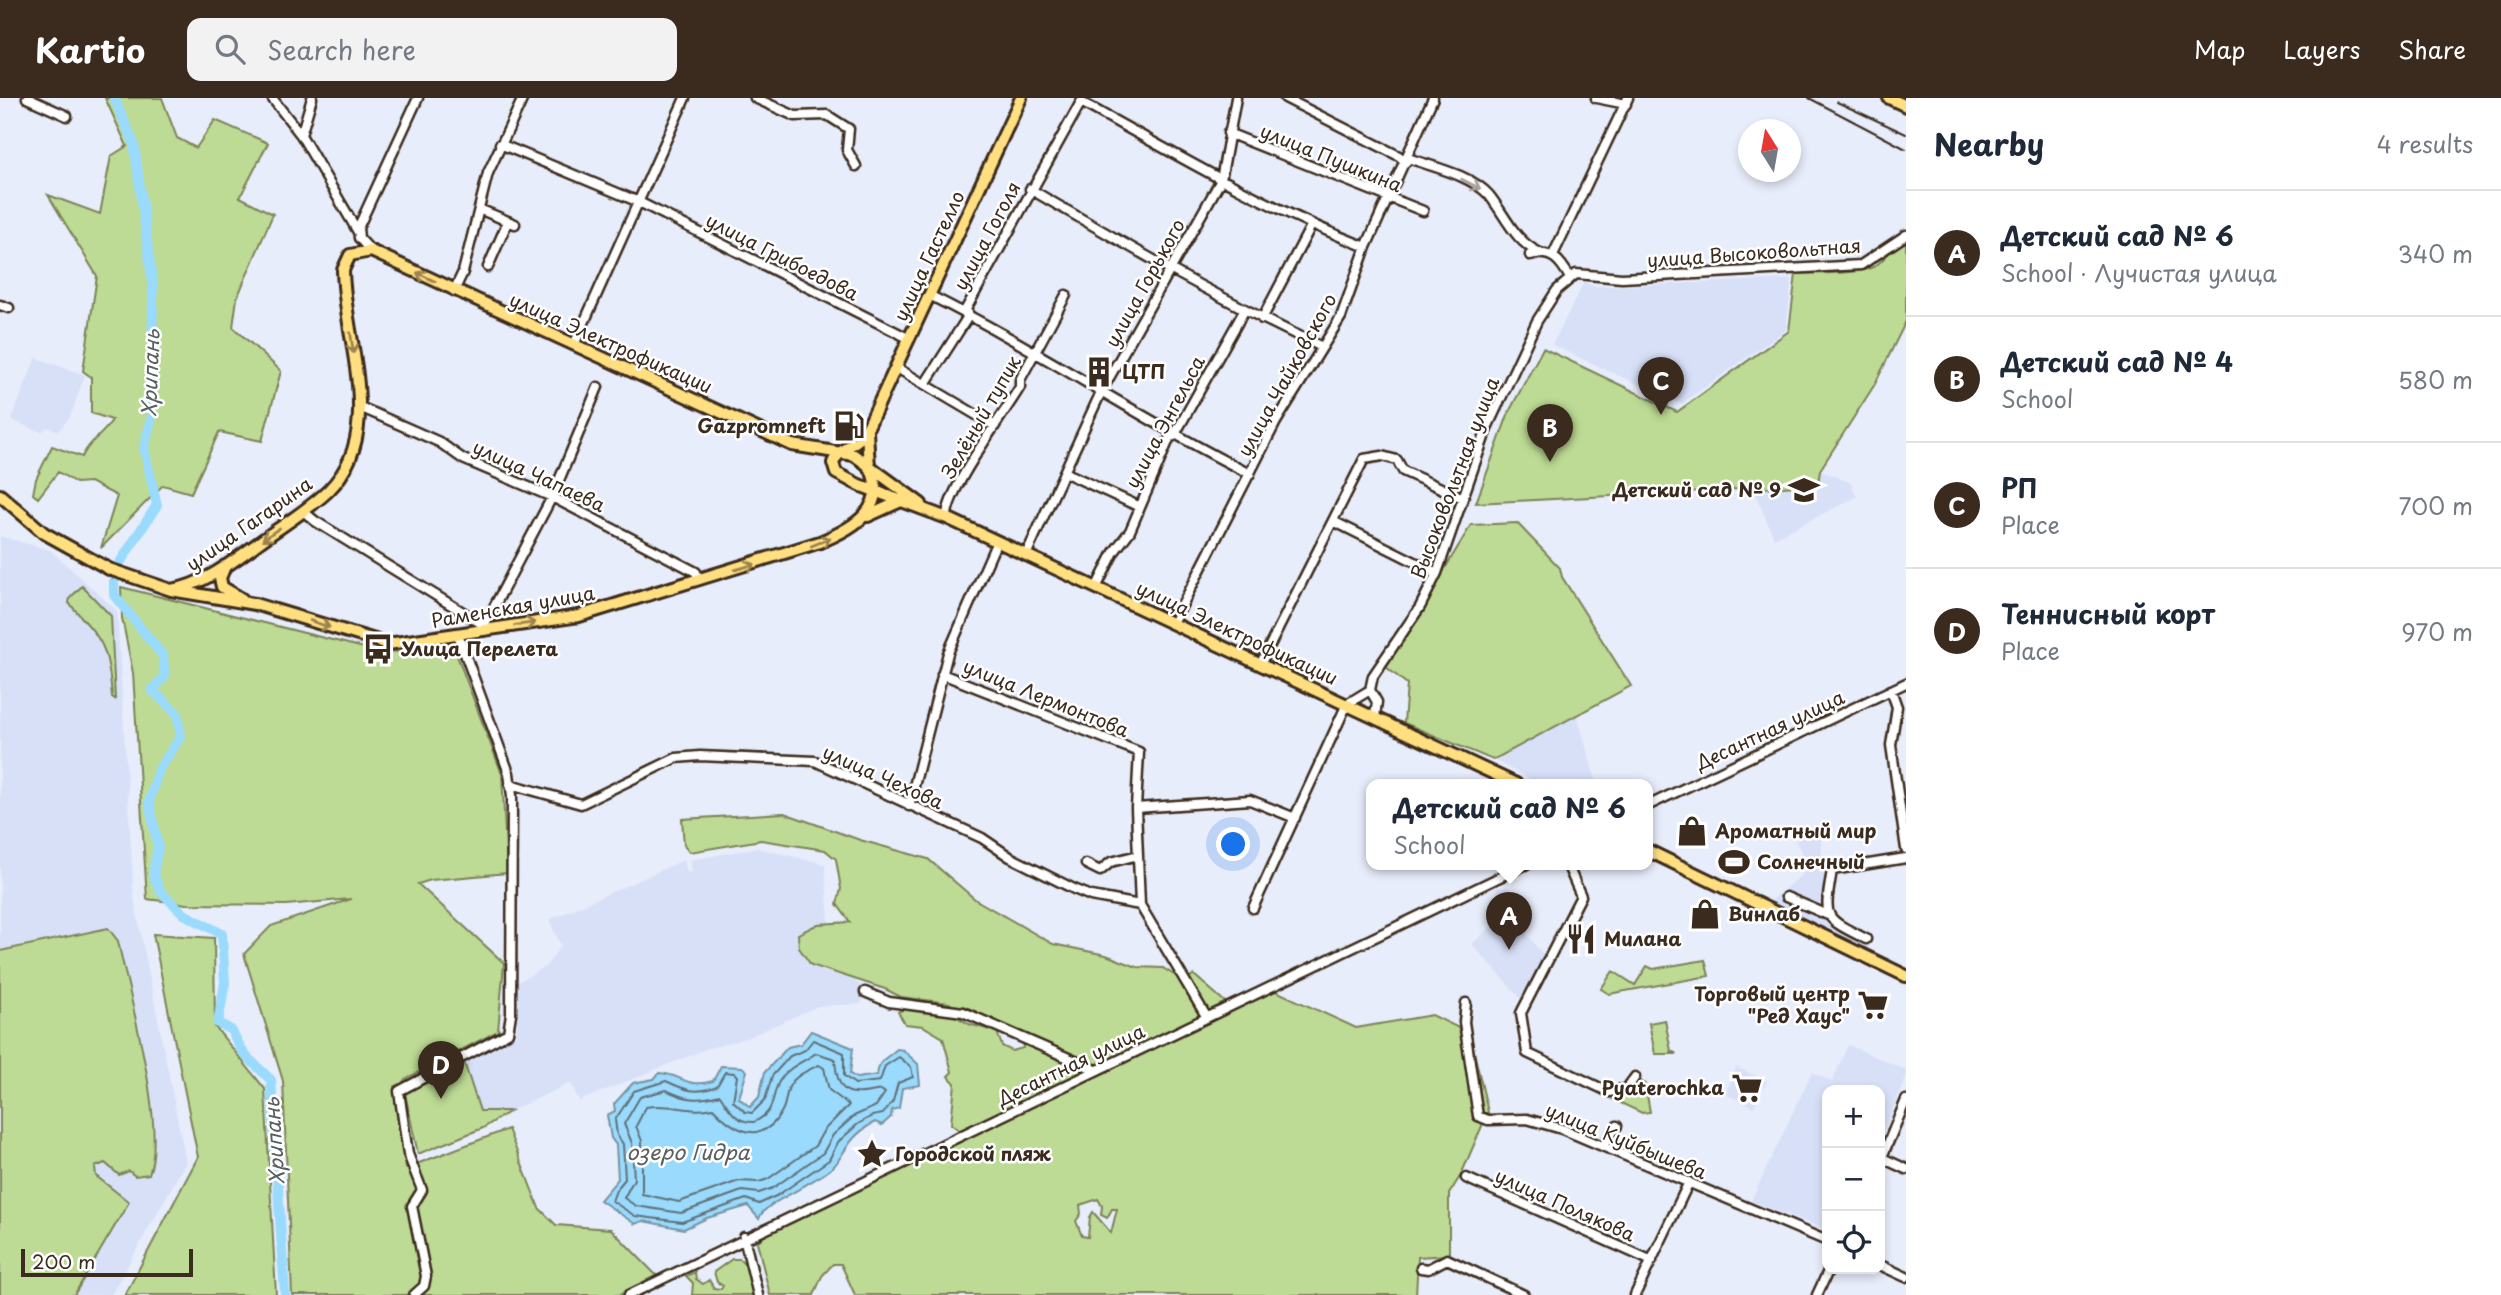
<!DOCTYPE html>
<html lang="en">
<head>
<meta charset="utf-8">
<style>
  body { margin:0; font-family:"Playpen Sans",sans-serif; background:#f2f2f3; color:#1f2937 }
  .controls { position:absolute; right:21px; bottom:21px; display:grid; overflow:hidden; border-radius:14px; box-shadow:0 4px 10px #0003 }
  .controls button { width:63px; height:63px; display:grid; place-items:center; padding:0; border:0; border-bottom:2px solid #e0e1e3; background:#fff; color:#1f2937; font:35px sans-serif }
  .compass { position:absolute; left:1738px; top:21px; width:63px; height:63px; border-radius:50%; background:#fff; box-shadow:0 4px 10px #0003; rotate:349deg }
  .scale { position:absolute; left:21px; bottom:18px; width:172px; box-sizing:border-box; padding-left:7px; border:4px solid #3b2a1e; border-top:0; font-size:19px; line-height:24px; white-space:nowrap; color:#3b2a1e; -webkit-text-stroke:5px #fff; paint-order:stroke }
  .you { position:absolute; left:1234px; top:747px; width:24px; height:24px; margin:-18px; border:5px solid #fff; border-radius:50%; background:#1a73e8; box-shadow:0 0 0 10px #1a73e833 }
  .badge { display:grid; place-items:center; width:46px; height:46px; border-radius:50%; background:#3b2a1e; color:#fff; font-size:23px; font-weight:700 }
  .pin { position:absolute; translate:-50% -58px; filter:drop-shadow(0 2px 4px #0008) }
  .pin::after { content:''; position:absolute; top:37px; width:24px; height:21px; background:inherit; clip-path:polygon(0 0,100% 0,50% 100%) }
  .popup { position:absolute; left:1366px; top:681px; width:287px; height:91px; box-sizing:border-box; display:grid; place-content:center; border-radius:14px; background:#fff; filter:drop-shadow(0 2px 5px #0005); font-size:23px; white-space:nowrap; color:#747a83 }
  .popup b { font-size:26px; color:#1f2937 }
  .popup::after { content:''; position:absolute; left:50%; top:100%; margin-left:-14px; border:14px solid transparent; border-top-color:#fff }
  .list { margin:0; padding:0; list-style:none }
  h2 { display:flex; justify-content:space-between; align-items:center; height:91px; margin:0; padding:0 28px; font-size:30px }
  h2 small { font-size:23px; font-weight:400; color:#747a83 }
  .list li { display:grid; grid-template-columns:46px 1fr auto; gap:21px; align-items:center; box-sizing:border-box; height:126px; padding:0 28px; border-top:2px solid #e0e1e3 }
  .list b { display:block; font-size:26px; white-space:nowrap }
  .list p { margin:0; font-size:23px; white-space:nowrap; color:#747a83 }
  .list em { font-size:23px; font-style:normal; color:#747a83 }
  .icon { flex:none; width:38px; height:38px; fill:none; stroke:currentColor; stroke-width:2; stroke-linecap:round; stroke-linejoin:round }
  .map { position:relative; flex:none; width:1906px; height:1197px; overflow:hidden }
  header { display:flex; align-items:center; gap:42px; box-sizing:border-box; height:98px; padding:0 35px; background:#3b2a1e; color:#fff }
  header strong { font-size:33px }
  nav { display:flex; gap:38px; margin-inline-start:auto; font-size:24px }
  .search { width:490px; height:63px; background:#f2f2f3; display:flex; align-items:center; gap:18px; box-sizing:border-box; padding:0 24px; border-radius:14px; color:#747a83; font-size:26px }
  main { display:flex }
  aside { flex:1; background:#fff }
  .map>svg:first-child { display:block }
  .built { fill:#d8e0f8 }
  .green { fill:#bddb94; stroke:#7c8259; stroke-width:2; fill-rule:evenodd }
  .water { fill:#9adafc; stroke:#7494a3; stroke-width:2 }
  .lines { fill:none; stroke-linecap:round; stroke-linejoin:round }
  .shore { stroke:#617077; stroke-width:2 }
  .river { stroke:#9adafc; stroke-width:10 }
  .minor-casing { stroke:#3b2a1e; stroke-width:13 }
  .major-casing { stroke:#3b2a1e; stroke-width:16 }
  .minor { stroke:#fff; stroke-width:8 }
  .major { stroke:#ffdf80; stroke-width:10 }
  .rail { stroke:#3b2a1e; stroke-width:2 }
  .oneway { stroke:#a79f9a }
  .oneway2 { stroke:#9d844f }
  .labels { text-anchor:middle; stroke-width:5; stroke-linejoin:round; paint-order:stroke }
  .street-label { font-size:19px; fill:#3b2a1e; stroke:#fff }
  .poi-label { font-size:19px; font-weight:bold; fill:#3b2a1e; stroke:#fff; text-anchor:start }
  .water-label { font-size:21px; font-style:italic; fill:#585f61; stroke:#fff }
</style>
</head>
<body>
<header>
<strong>Kartio</strong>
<div class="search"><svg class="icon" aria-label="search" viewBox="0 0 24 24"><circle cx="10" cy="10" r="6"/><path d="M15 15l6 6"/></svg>Search here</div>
<nav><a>Map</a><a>Layers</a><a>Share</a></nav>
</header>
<main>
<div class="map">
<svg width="1906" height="1197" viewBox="0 0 1906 1197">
  <rect width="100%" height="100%" fill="#e8edfb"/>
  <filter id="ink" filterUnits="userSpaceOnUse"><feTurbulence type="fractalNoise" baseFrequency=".0143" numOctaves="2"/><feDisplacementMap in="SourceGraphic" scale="14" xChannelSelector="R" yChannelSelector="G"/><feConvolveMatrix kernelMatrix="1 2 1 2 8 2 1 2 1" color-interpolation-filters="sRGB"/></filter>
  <g filter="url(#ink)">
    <!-- built -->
    <path class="built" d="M1792 181 1786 232 1681 306 1552 247 1584 184 1593 188H1623Z
      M36 260 85 277 70 319 58 333 48 329 41 334 11 322Z
      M1795 362 1851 385 1857 399 1774 440 1751 386Z
      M0 438 50 452 117 513 134 800 186 1064 111 1197H0Z
      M1577 617 1597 686H1539L1493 662Z
      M1820 732 1828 824 1869 844 1868 855 1768 805 1811 769 1795 743Z
      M757 750 825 766 830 838 858 886 867 889 861 906 818 908 747 940 706 951 579 1003 571 985 510 1013H480L463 961 517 937 518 884 545 869 561 848 549 822 684 762 687 774H692L690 762Z
      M1509 789 1510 815 1545 859 1523 903 1472 846 1499 822 1497 790Z
      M1848 947 1906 972V981L1880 1041V992H1827V1132L1751 1103 1812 974 1832 984Z
      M1736 969 1767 983 1754 1009 1725 996Z"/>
    <!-- green -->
    <path class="green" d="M105 0H162L177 40 196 50 215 22 268 45 240 99 273 116 237 200 233 229 281 273 262 343 219 334 191 395 163 387 101 450 117 398 90 384 76 385 58 374 38 400 33 396 36 381 52 348 82 359C91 340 101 340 112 322L91 315V279L83 273 97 178 48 97 100 116 111 58 127 48Z
      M1906 144V223L1875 286 1820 372 1818 387 1476 405 1509 314 1543 250 1677 314 1789 233 1796 176C1815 175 1858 177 1875 168 1887 160 1892 148 1906 144Z
      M1517 425 1560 470 1562 479 1631 588 1493 662 1404 625 1407 586 1386 569 1471 427Z
      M82 488 111 518 115 601 112 599C108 546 103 544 69 505L70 500Z
      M121 489 376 553 442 555 454 550 502 676 507 775 431 782 418 786 504 865 498 933 405 981 395 998 406 1070 508 1031 539 1110 556 1127 611 1131 658 1179 620 1197H292L283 983 244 856 271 828 351 801 286 807 187 806 147 801 133 575 122 520Z
      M784 715 860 742 928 761 976 802 1053 846 1106 857 1137 869 1163 870 1182 882 1194 877 1232 910 1276 893 1356 930 1432 917 1459 930 1471 941 1488 1014 1461 1077 1449 1096V1157L1418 1159 1416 1197H855L841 1166H833L822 1178 814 1197H770L757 1144 773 1131 960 1044 959 1032 951 1026 955 985 948 978 952 974 943 940 923 928 905 926 898 914 904 911 952 916 969 926 997 934 1002 948 1012 953 1023 950 1024 944 1000 930 995 922 971 912 957 910 949 905 901 899 885 891 811 867 799 850 798 836 818 826 850 824 837 806 841 791 836 761 825 752 761 742 690 754 684 747 682 721ZM1098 1101 1102 1108 1101 1117 1107 1120 1112 1111H1117L1111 1135 1093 1114 1090 1119 1088 1139 1082 1138 1076 1123 1081 1116 1080 1107Z
      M108 830 118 843C129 896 167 1031 149 1076L135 1078 129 1073 119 1077 105 1065 95 1069 96 1078 129 1104 74 1197H0V853Z
      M153 836 214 840 215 929 265 991 276 1197H125L198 1059Z
      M1705 862 1709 878 1609 896 1601 891 1613 873 1635 887 1647 868 1653 871Z
      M1665 922 1671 953 1677 956H1655L1649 925Z
      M463 961 480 1013H510L483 1030 418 1056 404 991Z
      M1640 983 1645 986 1650 1014 1642 1015 1610 1000 1630 994Z
      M732 1161H740L747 1168 756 1197H692L693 1185 686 1178 695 1174 696 1181 703 1186 709 1182 714 1190 721 1191 723 1188 717 1184 714 1174Z"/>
    <!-- water -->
    <path class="water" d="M811 933 853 950 850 976 857 980 877 977C879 961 886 961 897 951L903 952 918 966 920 987 902 990 899 1010 892 1012 891 1019 882 1027 875 1024C855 1035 849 1045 838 1063 831 1074 813 1082 802 1089 790 1098 763 1107 759 1121L748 1108 707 1120 684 1131 643 1123 635 1126 600 1102 618 1081 616 1047 611 1040 607 1017 615 1013 614 1006 633 985 654 981 659 975C682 976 686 991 713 983L721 968 742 969 747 973 739 1000 750 1009 759 999 765 974 788 949 801 946Z"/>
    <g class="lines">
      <!-- shore -->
      <path class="shore" d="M813 942 844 955V978L855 986 880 983 885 968 899 959 911 969 913 979 898 985 893 1003 883 1016 872 1018 858 1026 838 1044 829 1062 778 1097 759 1106 746 1101 682 1124 635 1118 612 1103 616 1092 625 1081 623 1046 617 1037 615 1022 634 993 666 983C685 992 696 997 717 988L725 974 734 975 737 978 733 1003 745 1014 752 1015 765 1002 772 978 790 958 805 952Z
        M816 955 835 961C837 997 848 999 881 992L885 995 876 1008 854 1018 833 1037 823 1055 773 1090 759 1095 742 1093 681 1115 636 1108 624 1100 634 1081 632 1045 624 1026 640 999 666 992C686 1002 698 1003 720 997 729 1010 735 1025 754 1024 778 1013 770 998 780 982 789 968 804 964 816 955Z
        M819 967 824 970 829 992 849 1007 824 1032 815 1048 768 1081 759 1084 739 1083 679 1104 642 1096V1043L636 1028 646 1009C670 1004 689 1016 713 1010 735 1034 764 1049 783 1011 786 1004 786 996 789 989 794 978 808 972 819 967Z"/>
      <!-- river -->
      <path class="river" d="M114 0 134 45 153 188 152 318 144 350 157 407 121 463 114 483V497L163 558 165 578 152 592 177 615 181 638 159 671 149 703 158 749 153 776 161 794 184 816 222 836 225 885 218 925 231 932 244 956 271 982 285 1197"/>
      <!-- minor casing -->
      <g class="minor-casing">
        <path id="minor" d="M27 0 67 18
          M272 0 301 37 358 134
          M755 0 795 18 827 17 849 31 847 52 856 68
          M1285 0 1399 58 1406 64
          M1596 0 1626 6
          M1228 35 1423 113
          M301 37 312 0
          M500 46 639 104 910 241
          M1408 60C1433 69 1471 77 1489 97 1506 118 1514 143 1540 155
          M1030 91C1126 147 1221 202 1322 249
          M479 111 515 126
          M371 153 359 140 358 130 418 0
          M1530 157C1552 152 1560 162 1570 180
          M1553 157 1628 0
          M488 169 508 123
          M454 193 463 174 488 75 523 0
          M929 197C1038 251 1140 321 1250 376
          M0 207 9 210
          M1262 221 1311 128
          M574 247 685 0
          M897 270 995 328
          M925 286 969 217 966 211 1081 4C1175 56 1266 110 1366 149
          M360 309 439 344 463 361 552 399 696 474 699 482
          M1064 374 1138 408
          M303 413 315 423 487 529
          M947 420C945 394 1005 315 1020 289V282L1066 197
          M1333 423 1437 475
          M1026 457 1101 294 1221 82 1236 0
          M1097 488 1114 454 1130 433 1170 339 1174 338 1244 213
          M1173 525 1276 324 1341 219 1366 149 1433 0
          M485 526 552 399 598 289
          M1261 565 1364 361 1382 358 1397 362 1403 373 1463 400
          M942 576 1139 654 1136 710 1140 807
          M1370 592 1377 604 1375 619
          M1891 592 1897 609 1891 647 1906 751
          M510 686 581 706 676 660 700 658 815 663 982 740 1010 759 1074 791 1091 798 1140 807 1206 918
          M909 708 948 555 997 443
          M1647 708 1906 585
          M1136 710 1250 702 1295 720
          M1086 766 1100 773 1111 764 1138 757
          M1567 766 1581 798 1521 915 1527 955 1609 994 1627 990 1635 979
          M1786 799 1828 817
          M1253 810 1347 606 1370 592 1373 578 1420 509 1437 475 1488 328 1537 223 1557 192 1576 176 1622 180 1861 167 1906 137
          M1866 841C1822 819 1824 821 1832 772L1906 760
          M865 894 889 904 963 914 1096 972
          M1466 905 1464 924 1478 1018 1488 1022 1527 1021 1562 1031 1827 1143
          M1603 1048 1617 1028
          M1882 1060 1906 1071
          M1880 1064 1906 1002
          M1466 1080 1652 1163
          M744 1139 758 1197
          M1880 1167 1906 1179
          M1421 1170 1428 1171 1447 1161 1524 1197
          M414 1197 424 1188 426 1178 412 1108 422 1092 408 1056 399 993 508 935 511 916 512 698 509 675 458 537
          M629 1197 1527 766
          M1635 1197 1689 1084
          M1817 1197 1829 1171"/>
      </g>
      <!-- major casing -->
      <g class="major-casing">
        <path id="major" d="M1021 0 867 331C859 347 839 349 833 365L836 375 859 387 947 420 1516 686
          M1889 0 1906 8
          M867 333 869 370
          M0 397 44 435 109 471 171 492 255 506 388 546 579 518 820 444C854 430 889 410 870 369
          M868 418 901 403
          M225 468 220 480 222 489 242 501
          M171 492C208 486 238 459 268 438 288 424 310 410 328 393 387 335 344 242 343 172L350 157 371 153 792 347 854 357 921 406
          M1647 752 1906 878"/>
      </g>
      <!-- minor -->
      <use href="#minor" class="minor"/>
      <!-- major -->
      <use href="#major" class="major"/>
      <!-- rail -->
      <path class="rail" d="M1809 0 1906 51
        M1837 4 1906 36"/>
    </g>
    <!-- one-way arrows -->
    <defs><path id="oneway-shaft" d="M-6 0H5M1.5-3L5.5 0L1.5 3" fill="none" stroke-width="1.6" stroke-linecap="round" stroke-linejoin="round" transform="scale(1.75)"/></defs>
    <use class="oneway" href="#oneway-shaft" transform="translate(1471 86) rotate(27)"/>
    <g class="oneway2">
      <use href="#oneway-shaft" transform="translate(426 179) rotate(-154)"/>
      <use href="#oneway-shaft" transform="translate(352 245) rotate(82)"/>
      <use href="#oneway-shaft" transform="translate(271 436) rotate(145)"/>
      <use href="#oneway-shaft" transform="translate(821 444) rotate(-22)"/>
      <use href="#oneway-shaft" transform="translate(745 469) rotate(-16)"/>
      <use href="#oneway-shaft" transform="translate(320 526) rotate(19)"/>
      <use href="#oneway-shaft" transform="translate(525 526) rotate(-8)"/>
    </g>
  </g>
  <!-- icons -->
  <defs>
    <g id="building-bare" transform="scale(2.415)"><path d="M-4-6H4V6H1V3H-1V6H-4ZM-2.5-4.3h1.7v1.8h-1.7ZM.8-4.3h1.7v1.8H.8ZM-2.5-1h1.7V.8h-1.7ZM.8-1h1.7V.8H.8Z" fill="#3b2a1e" stroke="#fff" stroke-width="2.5" paint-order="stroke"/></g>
    <g id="fuel-bare" transform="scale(2.415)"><path d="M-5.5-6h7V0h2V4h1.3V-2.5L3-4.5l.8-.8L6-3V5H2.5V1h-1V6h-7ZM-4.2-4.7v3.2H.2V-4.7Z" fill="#3b2a1e" stroke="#fff" stroke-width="2.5" paint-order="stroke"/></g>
    <g id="school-bare" transform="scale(2.415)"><path d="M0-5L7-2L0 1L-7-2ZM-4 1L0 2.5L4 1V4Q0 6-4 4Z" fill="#3b2a1e" stroke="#fff" stroke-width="2.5" paint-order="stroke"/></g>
    <g id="bus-bare" transform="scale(2.415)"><path d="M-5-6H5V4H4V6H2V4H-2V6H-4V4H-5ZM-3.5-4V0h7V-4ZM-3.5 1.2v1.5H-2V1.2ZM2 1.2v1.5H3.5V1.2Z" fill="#3b2a1e" stroke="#fff" stroke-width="2.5" paint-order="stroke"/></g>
    <g id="shop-bare" transform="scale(2.415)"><path d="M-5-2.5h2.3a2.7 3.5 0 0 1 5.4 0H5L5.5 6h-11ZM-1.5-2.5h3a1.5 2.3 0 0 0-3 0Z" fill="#3b2a1e" stroke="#fff" stroke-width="2.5" paint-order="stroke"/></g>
    <g id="stadium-bare" transform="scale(2.415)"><path d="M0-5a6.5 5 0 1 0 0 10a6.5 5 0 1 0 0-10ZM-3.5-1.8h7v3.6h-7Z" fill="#3b2a1e" stroke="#fff" stroke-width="2.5" paint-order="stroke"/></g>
    <g id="restaurant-bare" transform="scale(2.415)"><path d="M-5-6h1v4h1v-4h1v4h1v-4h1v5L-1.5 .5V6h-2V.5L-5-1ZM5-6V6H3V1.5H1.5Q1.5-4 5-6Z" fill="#3b2a1e" stroke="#fff" stroke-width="2.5" paint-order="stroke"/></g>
    <g id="supermarket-bare" transform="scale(2.415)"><path d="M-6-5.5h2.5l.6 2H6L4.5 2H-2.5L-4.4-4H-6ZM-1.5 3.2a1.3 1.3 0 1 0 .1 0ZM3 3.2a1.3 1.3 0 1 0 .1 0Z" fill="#3b2a1e" stroke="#fff" stroke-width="2.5" paint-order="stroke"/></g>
    <g id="sight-bare" transform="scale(2.415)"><path d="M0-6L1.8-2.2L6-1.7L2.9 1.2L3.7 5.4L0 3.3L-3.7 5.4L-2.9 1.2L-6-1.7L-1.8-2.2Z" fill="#3b2a1e" stroke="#fff" stroke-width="2.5" paint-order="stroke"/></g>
  </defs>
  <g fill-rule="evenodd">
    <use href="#building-bare" x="1099" y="274"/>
    <use href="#fuel-bare" x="849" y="328"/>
    <use href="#school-bare" x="1804" y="392"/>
    <use href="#bus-bare" x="378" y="551"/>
    <use href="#shop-bare" x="1692" y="733"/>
    <use href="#stadium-bare" x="1734" y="764"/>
    <use href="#shop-bare" x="1705" y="816"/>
    <use href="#restaurant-bare" x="1581" y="841"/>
    <use href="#supermarket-bare" x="1873" y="907"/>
    <use href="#supermarket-bare" x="1747" y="990"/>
    <use href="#sight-bare" x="872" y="1056"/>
  </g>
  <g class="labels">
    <!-- street labels -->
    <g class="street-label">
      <text transform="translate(1331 60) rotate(22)" y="7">улица Пушкина</text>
      <text transform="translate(987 138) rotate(-62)" y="7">улица Гоголя</text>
      <text transform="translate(1754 155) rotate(-4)" y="7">улица Высоковольтная</text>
      <text transform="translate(929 158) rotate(-65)" y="7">улица Гастелло</text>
      <text transform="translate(782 159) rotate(27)" y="7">улица Грибоедова</text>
      <text transform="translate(1145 185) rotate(-61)" y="7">улица Горького</text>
      <text transform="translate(611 245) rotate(24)" y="7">улица Электрофикации</text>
      <text transform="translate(1287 277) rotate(-61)" y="7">улица Чайковского</text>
      <text transform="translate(981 319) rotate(-60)" y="7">Зелёный тупик</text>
      <text transform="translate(1165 324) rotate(-62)" y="7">улица Энгельса</text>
      <text transform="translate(539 378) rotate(25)" y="7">улица Чапаева</text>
      <text transform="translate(1455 380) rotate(-69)" y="7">Высоковольтная улица</text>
      <text transform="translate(249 426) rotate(-35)" y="7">улица Гагарина</text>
      <text transform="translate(513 509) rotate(-10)" y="7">Раменская улица</text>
      <text transform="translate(1237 535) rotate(25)" y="7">улица Электрофикации</text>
      <text transform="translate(1046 600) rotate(22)" y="7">улица Лермонтова</text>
      <text transform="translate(1770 632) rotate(-25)" y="7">Десантная улица</text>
      <text transform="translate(883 679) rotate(24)" y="7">улица Чехова</text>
      <text transform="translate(1071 967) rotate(-26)" y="7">Десантная улица</text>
      <text transform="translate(1626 1043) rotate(22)" y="7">улица Куйбышева</text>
      <text transform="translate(1565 1107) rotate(24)" y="7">улица Полякова</text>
    </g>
    <!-- poi labels -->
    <g class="poi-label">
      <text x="1122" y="281">ЦТП</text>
      <text x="826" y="335" text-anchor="end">Gazpromneft</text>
      <text x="1781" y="399" text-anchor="end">Детский сад № 9</text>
      <text x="401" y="558">Улица Перелета</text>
      <text x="1715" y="740">Ароматный мир</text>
      <text x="1757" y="771">Солнечный</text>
      <text x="1728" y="823">Винлаб</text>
      <text x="1604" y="848">Милана</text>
      <text x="1850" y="903" text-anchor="end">Торговый центр<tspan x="1850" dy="22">"Ред Хаус"</tspan></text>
      <text x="1724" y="997" text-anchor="end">Pyaterochka</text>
      <text x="895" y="1063">Городской пляж</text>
    </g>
    <!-- water labels -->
    <g class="water-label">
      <text transform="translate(151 275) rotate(-88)" y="7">Хрипань</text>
      <text transform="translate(275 1043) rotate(-94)" y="7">Хрипань</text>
      <text x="688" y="1062">озеро Гидра</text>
    </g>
  </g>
</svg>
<div class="controls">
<button>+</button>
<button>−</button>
<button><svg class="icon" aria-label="locate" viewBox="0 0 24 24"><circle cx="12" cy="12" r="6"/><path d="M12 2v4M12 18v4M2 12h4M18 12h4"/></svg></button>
</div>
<svg class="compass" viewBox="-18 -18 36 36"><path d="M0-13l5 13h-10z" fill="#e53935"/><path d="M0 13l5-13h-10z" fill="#747a83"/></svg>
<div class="scale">200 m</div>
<div class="you"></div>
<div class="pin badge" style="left:1509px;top:852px">A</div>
<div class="popup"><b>Детский сад № 6</b>School</div>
<div class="pin badge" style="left:1550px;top:364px">B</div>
<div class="pin badge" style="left:1661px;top:317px">C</div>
<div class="pin badge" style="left:441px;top:1001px">D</div>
</div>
<aside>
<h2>Nearby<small>4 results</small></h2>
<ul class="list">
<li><span class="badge">A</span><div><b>Детский сад № 6</b><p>School · Лучистая улица</p></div><em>340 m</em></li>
<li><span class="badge">B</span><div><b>Детский сад № 4</b><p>School</p></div><em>580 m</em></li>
<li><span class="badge">C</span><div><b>РП</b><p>Place</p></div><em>700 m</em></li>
<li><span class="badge">D</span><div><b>Теннисный корт</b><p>Place</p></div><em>970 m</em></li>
</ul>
</aside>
</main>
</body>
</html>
